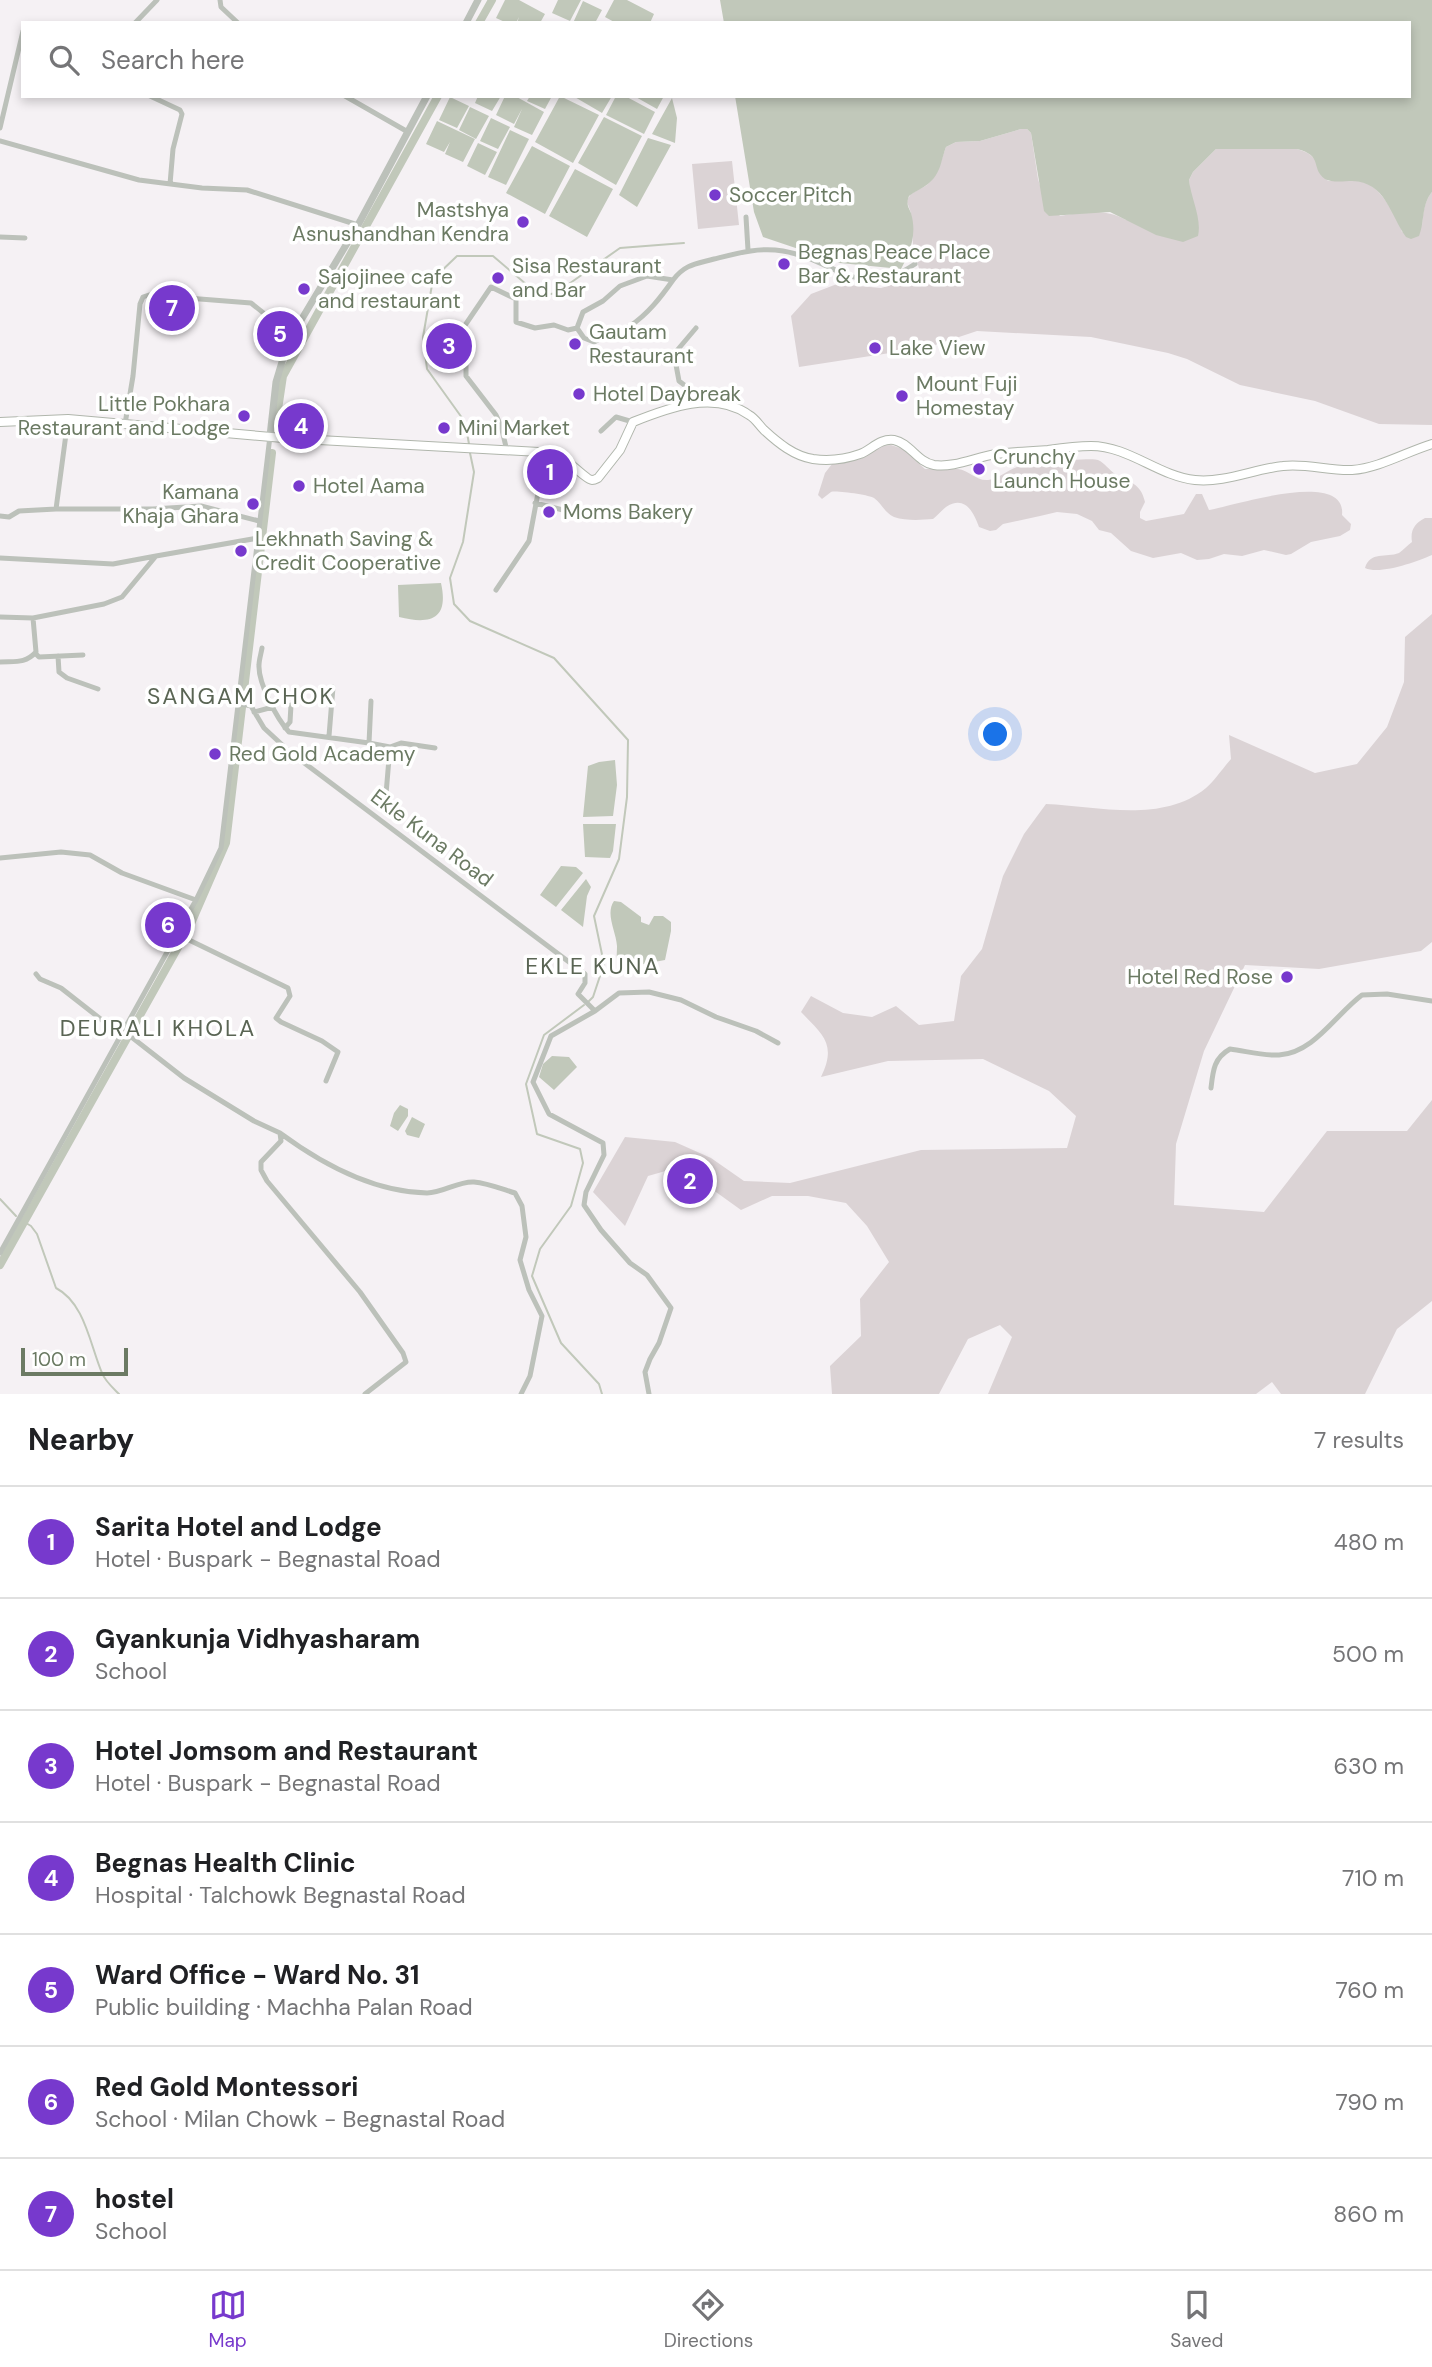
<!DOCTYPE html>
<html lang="en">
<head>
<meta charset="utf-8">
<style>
  body { margin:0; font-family:"DM Sans",sans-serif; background:#f6f6f6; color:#202124 }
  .scale { position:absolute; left:21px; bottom:18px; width:107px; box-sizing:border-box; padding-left:7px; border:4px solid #6b7a63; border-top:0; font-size:19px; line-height:24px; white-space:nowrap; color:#6b7a63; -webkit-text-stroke:5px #fff; paint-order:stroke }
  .you { position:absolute; left:996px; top:735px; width:24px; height:24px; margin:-18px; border:5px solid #fff; border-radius:50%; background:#1a73e8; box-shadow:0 0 0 10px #1a73e833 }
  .badge { display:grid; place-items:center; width:46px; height:46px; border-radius:50%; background:#7739cd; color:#fff; font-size:23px; font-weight:700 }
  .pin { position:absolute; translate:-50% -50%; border:4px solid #fff; box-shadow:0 2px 7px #0006 }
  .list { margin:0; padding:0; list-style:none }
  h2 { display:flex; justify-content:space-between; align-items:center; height:91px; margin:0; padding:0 28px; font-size:30px }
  h2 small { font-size:23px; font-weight:400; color:#757577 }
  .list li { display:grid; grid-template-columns:46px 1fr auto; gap:21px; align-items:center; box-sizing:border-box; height:112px; padding:0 28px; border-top:2px solid #e0e0e0 }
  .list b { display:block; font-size:26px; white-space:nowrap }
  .list p { margin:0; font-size:23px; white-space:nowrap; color:#757577 }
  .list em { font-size:23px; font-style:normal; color:#757577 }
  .icon { flex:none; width:38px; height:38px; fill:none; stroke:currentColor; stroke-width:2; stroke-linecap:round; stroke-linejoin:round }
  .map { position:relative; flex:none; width:1432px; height:1394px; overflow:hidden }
  .search { position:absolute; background:#fff; box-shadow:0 4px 10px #0003; left:21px; right:21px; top:21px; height:77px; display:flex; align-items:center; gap:18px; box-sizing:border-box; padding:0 24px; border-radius:0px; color:#757577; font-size:26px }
  .sheet { height:875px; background:#fff }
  nav { display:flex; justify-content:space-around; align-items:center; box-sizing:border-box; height:98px; border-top:2px solid #e0e0e0; background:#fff; font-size:19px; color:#757577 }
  nav a { display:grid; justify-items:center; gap:4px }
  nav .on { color:#7739cd }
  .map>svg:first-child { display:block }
  .green { fill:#dbd3d5 }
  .water { fill:#c1c8ba }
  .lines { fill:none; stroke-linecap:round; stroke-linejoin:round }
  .stream { stroke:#c1c8ba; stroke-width:2 }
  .canal { stroke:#c1c8ba; stroke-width:8 }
  .secondary-casing { stroke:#b0b6ac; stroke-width:10 }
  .minor { stroke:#bcc1ba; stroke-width:5 }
  .tertiary { stroke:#bcc1ba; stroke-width:7 }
  .secondary { stroke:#fff; stroke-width:8 }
  .poi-dot { fill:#7739cd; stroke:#fff; stroke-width:2.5 }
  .labels { text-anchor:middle; stroke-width:7; stroke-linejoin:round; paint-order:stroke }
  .poi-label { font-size:21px; fill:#6b7a63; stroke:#fff; text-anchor:start }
  .street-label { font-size:21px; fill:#6b7a63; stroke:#fff }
  .neighbourhood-label { font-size:23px; letter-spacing:2px; fill:#5a6554; stroke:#fff }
</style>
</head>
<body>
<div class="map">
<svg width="1432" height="1394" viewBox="0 0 1432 1394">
  <rect width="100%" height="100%" fill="#f5f1f4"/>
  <!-- green -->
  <path class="green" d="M1021 129H1027L1031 133 1038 179 1043 195 1060 216C1083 212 1105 208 1126 220L1190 191 1189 180 1193 172 1216 149H1297C1319 155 1315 165 1328 181 1340 181 1356 179 1367 183 1379 187 1400 220 1402 232L1422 225C1423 214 1424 201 1432 192V425L1379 424 1315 401 1240 385 1187 359 1168 353 1091 337 977 331 929 347 799 367 791 316 811 294 837 284 881 288 921 276 913 246 911 213 907 202C910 190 920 191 928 184 939 174 941 160 946 147L956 142 980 141Z
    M732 161 739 225 698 229 692 164Z
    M891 445 903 449 925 469C936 469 947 468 958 469 969 470 976 481 988 480 999 479 1007 470 1017 467 1026 464 1091 457 1098 460 1105 463 1109 470 1115 474 1129 482 1141 483 1145 502L1140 512V518L1146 521 1184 514 1196 494H1202L1209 510C1233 506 1347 468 1342 515L1351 524 1350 530 1340 536 1311 542 1291 554 1286 555 1264 550 1242 556 1224 554 1209 559 1197 560 1181 553 1153 558 1131 551 1111 533 1099 530 1092 521 1077 514 1057 512 1040 516 1003 524 996 530 990 531 979 527C974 513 965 494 946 507 941 511 938 515 933 519 921 520 906 521 894 517 885 513 882 504 874 498 870 495 835 490 831 492 828 494 825 497 822 499L818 495 825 473 832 464 861 459 869 451 879 446Z
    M1425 518H1432V555C1416 562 1380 575 1365 568 1370 551 1386 558 1399 553 1403 550 1408 545 1412 542 1410 530 1415 523 1425 518Z
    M1432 614V942L1421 951 1319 969 1245 965 1204 1051 1176 1144 1174 1205 1264 1212 1327 1131H1407L1432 1100V1301L1397 1329 1365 1394H1281L1272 1382 1256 1394H988L1012 1337 1000 1325 968 1339 939 1394H832L830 1366 861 1336 860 1299 889 1262 867 1226 846 1203 808 1196H772L741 1210 709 1187 690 1164 648 1176 625 1226 593 1192 625 1137 675 1142 711 1158 744 1181 790 1183 921 1150 1067 1148 1076 1116 1049 1091 983 1059 888 1061 821 1077C837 1044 823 1035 801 1012L811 996 843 1013 872 1017 896 1006 919 1025 954 1021 961 976 982 949 1003 876 1024 834 1046 804C1097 806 1162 824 1206 788 1215 780 1223 768 1231 759L1229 735 1315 773 1357 764 1387 727 1404 682 1405 637Z"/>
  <!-- water -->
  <path class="water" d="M505 0H519L545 14 540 23H517L519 17 516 23H507L496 18Z
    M558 0H581L570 21 552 13Z
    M614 0H627L654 14 650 23H616L605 17Z
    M720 0H1432V192C1421 205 1425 222 1419 236L1411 239 1406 237C1390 215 1386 182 1352 181 1345 181 1332 183 1325 179 1310 168 1324 156 1297 149H1216L1193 172 1189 180C1191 199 1202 218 1198 236L1183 242 1156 235 1110 212 1049 216 1044 211 1031 133 1027 129H1021L980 141 956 142 946 147C941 160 941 174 928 184 922 189 915 191 909 196 906 204 908 206 911 213 917 234 911 250 901 269L840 263 763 237 754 212 735 96H1409V23H724Z
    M583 1 602 10 595 23H573Z
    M478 96H501L492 111 475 103Z
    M505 96H515L544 112 532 135 514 127 522 109 514 124 496 115Z
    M530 96H552L545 109 527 101Z
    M560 96 599 115 573 163 535 142Z
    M573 96H612L602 113Z
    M616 96H625L655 112 644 134 606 115Z
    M634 96H664L657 109Z
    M450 97 469 106 457 128 439 120Z
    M672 98 677 118 675 143 652 134Z
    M470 107 489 116 476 139 459 130Z
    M604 117 642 136 616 185 578 163Z
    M491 118 510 127 498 149 480 141Z
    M437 121 475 139 463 162 445 154 450 142 444 152 426 144Z
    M510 130 529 139 506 185 488 177Z
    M648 138 671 145 637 207 619 195Z
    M478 143 497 152 485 175 467 166Z
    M532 146 570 166 545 214 506 193Z
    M575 169 613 189 587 237 549 216Z
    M441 583C449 619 431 625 399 617L398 585Z
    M615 760 617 785 613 816 583 817 588 766 599 762Z
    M583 824H616L613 851 610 858 585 857Z
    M561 866 576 867 583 873 556 907 540 895Z
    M586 879 591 887 587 896 583 927 561 910Z
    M614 901 621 902 641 917V922L649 925 654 916H663L671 922V931L665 960 622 968 618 964C616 958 617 953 617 946 616 931 605 914 614 901Z
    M552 1056 569 1057 577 1067 554 1090 539 1077 543 1064Z
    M400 1105 408 1109V1116L398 1131 390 1126 394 1113Z
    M412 1117 425 1124 419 1138 407 1135 405 1131Z"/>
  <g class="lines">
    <!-- stream -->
    <path class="stream" d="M469 444 465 422 427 369 423 337 433 279 457 256H493L540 296 556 293 620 248 684 243
      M470 453 474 472 463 542 450 578 454 604 470 621 554 658 628 740 627 797 619 859 594 916 604 964 593 997 589 1001
      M584 1005 544 1035 526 1084 537 1134 580 1149 583 1163 571 1206 540 1249 532 1276 561 1343 599 1384 602 1394
      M0 1199 16 1216
      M21 1220 31 1226 37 1234 56 1288C85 1303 90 1345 102 1373 105 1381 113 1388 119 1394"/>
    <!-- canal -->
    <path class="canal" d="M479 23 492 0
      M276 423 283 376 438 96
      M0 1265 190 926 226 843 272 453"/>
    <!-- secondary casing -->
    <g class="secondary-casing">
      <path id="secondary" d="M0 422 68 419 283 438 557 453C565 458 587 480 592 480 595 480 596 479 598 478L620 450 633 422C668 408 714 390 749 415 755 418 759 425 764 430 778 443 794 456 813 459 828 461 846 459 860 454 871 450 880 438 894 440 910 443 917 462 934 465 954 468 976 457 996 454 1013 452 1031 451 1048 450 1062 448 1077 446 1091 446 1129 446 1158 476 1195 480 1225 483 1254 469 1283 466 1306 463 1329 471 1352 470 1379 468 1406 452 1432 444"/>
    </g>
    <!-- minor -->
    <path class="minor" d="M220 0 221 7 238 23
      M135 23 157 0
      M150 96 180 110 182 114 173 149 170 184
      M345 96 408 132
      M0 128 23 31
      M0 141 139 180 202 188 247 190 358 225
      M746 217 748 250
      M0 237 25 238
      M577 328 584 338 594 342C606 335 619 332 630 326 648 314 661 297 673 280
      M696 328 674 354 679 381 705 401
      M68 419 56 509H153L201 506 259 521
      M125 424 133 376 140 304 143 297 149 295 251 303 291 335
      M601 431 616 417 633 422
      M507 451 501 426 496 415 466 376V363L455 340 491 287 516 299V322L535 328 554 325 568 330 577 328 583 312 603 301 620 286 647 276 673 280C685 264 696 264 714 259 738 253 759 247 783 251 836 260 859 302 915 264
      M535 503 567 511
      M0 516 9 517 19 511 56 509
      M0 558 113 564 156 556
      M496 590 529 541 538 493 539 453
      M0 617 33 618 104 604 122 597 156 556 258 538
      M262 648C261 654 259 660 259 665 258 683 277 719 289 732L369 743 371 701
      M35 653 39 657 83 655
      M58 656 59 672 67 678 98 689
      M0 662C15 661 25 664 36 652L33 618
      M239 703 251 706 264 728 291 753 585 974V983L578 994 595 1011
      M254 712 273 707
      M285 728 290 722 291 705
      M329 736 333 687
      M369 743 390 747 386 794
      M390 747 401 743 435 748
      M0 858 61 852 90 855 122 873 196 900
      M187 939 288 988 290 996 276 1018 281 1022 322 1041 338 1052 326 1081
      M36 974 40 979 61 988 107 1024 125 1032 184 1078 254 1121 280 1133 281 1141 261 1162V1170L267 1181 360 1292 403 1353 406 1362 365 1394
      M1211 1088C1213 1070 1214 1058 1230 1049 1246 1051 1263 1056 1279 1055 1314 1053 1336 1014 1362 995L1387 994 1432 1001
      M280 1133C322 1164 374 1192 427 1193 443 1193 458 1181 474 1182 487 1183 502 1189 515 1193L522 1206 526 1237 520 1260 529 1290 542 1316 530 1376 521 1394
      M0 1253 196 900 221 848 270 436
      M649 1394 645 1372 650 1359 659 1343 671 1308 647 1275 630 1263 601 1230 584 1205 586 1192 604 1155 603 1143 549 1114 533 1082 551 1036 595 1011 619 993 649 992 681 1000 716 1017 756 1031 778 1043"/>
    <!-- tertiary -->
    <path class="tertiary" d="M466 23 478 0
      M270 436 276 382 288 342 358 225 427 96"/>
    <!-- secondary -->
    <use href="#secondary" class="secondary"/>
  </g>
  <!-- markers -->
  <g class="poi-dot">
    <circle cx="715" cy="195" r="7"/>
    <circle cx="523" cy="222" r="7"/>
    <circle cx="784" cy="264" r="7"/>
    <circle cx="498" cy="278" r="7"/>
    <circle cx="304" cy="289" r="7"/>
    <circle cx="575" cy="344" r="7"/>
    <circle cx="875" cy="348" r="7"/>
    <circle cx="579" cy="394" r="7"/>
    <circle cx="902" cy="396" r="7"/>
    <circle cx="244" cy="416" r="7"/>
    <circle cx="444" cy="428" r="7"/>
    <circle cx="979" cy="469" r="7"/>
    <circle cx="299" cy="486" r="7"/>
    <circle cx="253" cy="504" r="7"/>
    <circle cx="549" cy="512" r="7"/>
    <circle cx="241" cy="551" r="7"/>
    <circle cx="215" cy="754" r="7"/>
    <circle cx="1287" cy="977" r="7"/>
  </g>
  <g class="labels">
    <!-- poi labels -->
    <g class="poi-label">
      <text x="729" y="202">Soccer Pitch</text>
      <text x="509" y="217" text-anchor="end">Mastshya<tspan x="509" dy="24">Asnushandhan Kendra</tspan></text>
      <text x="798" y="259">Begnas Peace Place<tspan x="798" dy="24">Bar &amp; Restaurant</tspan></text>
      <text x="512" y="273">Sisa Restaurant<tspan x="512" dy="24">and Bar</tspan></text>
      <text x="318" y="284">Sajojinee cafe<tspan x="318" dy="24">and restaurant</tspan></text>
      <text x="589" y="339">Gautam<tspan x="589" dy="24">Restaurant</tspan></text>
      <text x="889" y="355">Lake View</text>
      <text x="916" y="391">Mount Fuji<tspan x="916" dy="24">Homestay</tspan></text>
      <text x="593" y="401">Hotel Daybreak</text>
      <text x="230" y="411" text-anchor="end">Little Pokhara<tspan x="230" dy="24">Restaurant and Lodge</tspan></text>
      <text x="458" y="435">Mini Market</text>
      <text x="993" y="464">Crunchy<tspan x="993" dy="24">Launch House</tspan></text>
      <text x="313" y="493">Hotel Aama</text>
      <text x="239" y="499" text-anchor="end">Kamana<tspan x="239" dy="24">Khaja Ghara</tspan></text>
      <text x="563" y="519">Moms Bakery</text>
      <text x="255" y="546">Lekhnath Saving &amp;<tspan x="255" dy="24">Credit Cooperative</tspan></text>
      <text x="229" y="761">Red Gold Academy</text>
      <text x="1273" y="984" text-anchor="end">Hotel Red Rose</text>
    </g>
    <!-- street labels -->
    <g class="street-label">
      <text transform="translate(432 838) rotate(37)" y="7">Ekle Kuna Road</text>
    </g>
    <!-- neighbourhood labels -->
    <g class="neighbourhood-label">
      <text x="241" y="704">SANGAM CHOK</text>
      <text x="593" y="974">EKLE KUNA</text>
      <text x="158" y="1036">DEURALI KHOLA</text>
    </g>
  </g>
</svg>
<div class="scale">100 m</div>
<div class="you"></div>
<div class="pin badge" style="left:550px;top:472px">1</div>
<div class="pin badge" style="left:690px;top:1181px">2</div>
<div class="pin badge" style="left:449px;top:346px">3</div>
<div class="pin badge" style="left:301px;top:426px">4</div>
<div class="pin badge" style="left:280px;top:334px">5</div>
<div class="pin badge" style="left:168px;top:925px">6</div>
<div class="pin badge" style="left:172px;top:308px">7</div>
<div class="search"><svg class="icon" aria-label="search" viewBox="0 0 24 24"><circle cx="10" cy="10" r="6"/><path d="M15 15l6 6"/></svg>Search here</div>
</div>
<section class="sheet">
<h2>Nearby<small>7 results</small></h2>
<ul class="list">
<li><span class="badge">1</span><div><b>Sarita Hotel and Lodge</b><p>Hotel · Buspark - Begnastal Road</p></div><em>480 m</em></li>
<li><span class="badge">2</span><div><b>Gyankunja Vidhyasharam</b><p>School</p></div><em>500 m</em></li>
<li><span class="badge">3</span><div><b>Hotel Jomsom and Restaurant</b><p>Hotel · Buspark - Begnastal Road</p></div><em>630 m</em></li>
<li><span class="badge">4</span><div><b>Begnas Health Clinic</b><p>Hospital · Talchowk Begnastal Road</p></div><em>710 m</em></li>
<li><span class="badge">5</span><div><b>Ward Office - Ward No. 31</b><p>Public building · Machha Palan Road</p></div><em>760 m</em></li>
<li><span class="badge">6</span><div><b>Red Gold Montessori</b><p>School · Milan Chowk - Begnastal Road</p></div><em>790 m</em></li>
<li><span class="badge">7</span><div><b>hostel</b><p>School</p></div><em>860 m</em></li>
</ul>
</section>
<nav>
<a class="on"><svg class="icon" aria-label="map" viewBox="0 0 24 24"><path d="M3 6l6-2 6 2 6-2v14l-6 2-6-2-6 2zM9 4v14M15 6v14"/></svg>Map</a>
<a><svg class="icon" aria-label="directions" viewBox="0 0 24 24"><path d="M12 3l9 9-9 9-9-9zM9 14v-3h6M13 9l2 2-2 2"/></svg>Directions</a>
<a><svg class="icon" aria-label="saved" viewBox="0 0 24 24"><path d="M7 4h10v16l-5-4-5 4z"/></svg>Saved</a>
</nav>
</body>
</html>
